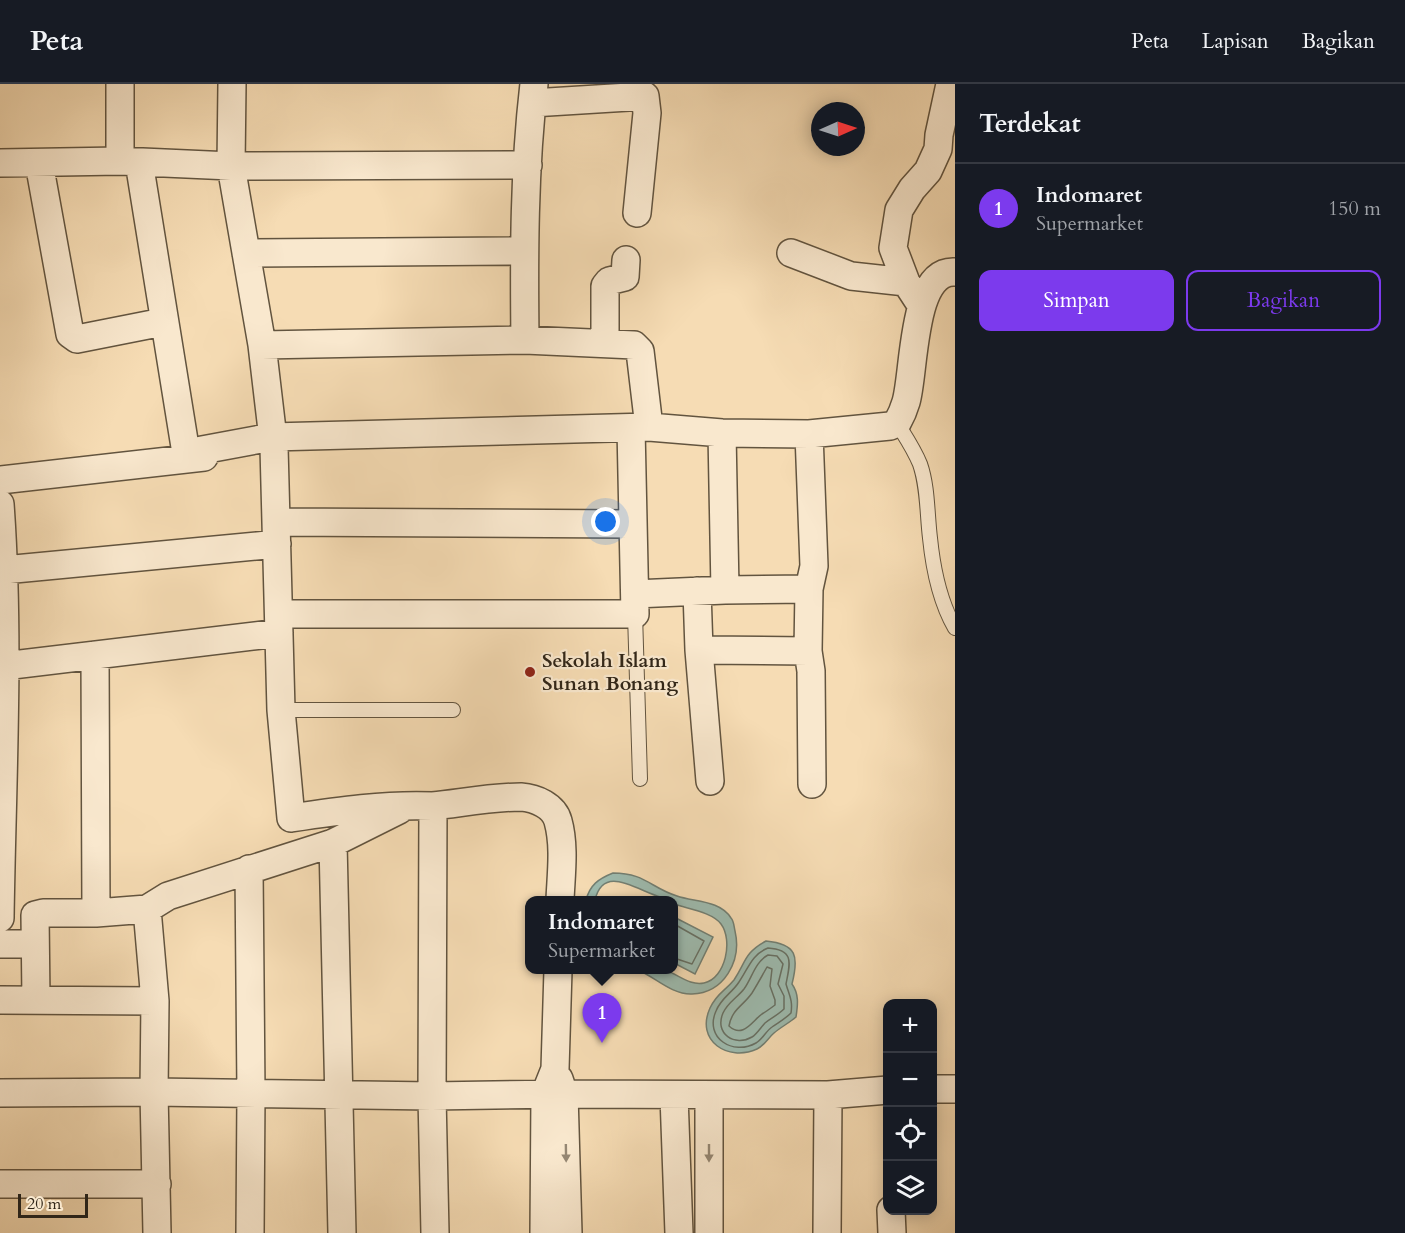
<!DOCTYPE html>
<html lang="id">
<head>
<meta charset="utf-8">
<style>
  body { margin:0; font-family:Cardo,serif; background:#20242c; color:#f1f3f6 }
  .controls { position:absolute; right:18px; bottom:18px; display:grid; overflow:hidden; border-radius:12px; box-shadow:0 3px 15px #0003 }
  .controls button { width:54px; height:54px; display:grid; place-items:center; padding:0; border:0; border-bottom:2px solid #363941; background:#171b24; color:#f1f3f6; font:30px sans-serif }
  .compass { position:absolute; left:811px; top:18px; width:54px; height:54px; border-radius:50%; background:#171b24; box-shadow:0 3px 15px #0003; rotate:87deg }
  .scale { position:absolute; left:18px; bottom:15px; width:70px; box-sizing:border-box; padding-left:6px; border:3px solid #312618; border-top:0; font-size:16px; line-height:21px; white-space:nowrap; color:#312618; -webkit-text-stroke:4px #f9e8ce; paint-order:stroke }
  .you { position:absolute; left:606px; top:438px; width:21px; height:21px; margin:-15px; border:4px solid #fff; border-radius:50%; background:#1a73e8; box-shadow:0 0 0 9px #1a73e833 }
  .badge { display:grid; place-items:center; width:39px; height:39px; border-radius:50%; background:#7c3aed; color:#fff; font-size:20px; font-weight:700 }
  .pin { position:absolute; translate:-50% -50px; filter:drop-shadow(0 2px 3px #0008) }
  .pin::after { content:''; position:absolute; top:32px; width:21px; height:18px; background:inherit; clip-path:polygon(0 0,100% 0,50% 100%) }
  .popup { position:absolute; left:525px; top:812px; width:153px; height:78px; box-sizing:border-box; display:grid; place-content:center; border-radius:12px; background:#171b24; filter:drop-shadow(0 2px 4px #0005); font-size:20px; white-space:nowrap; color:#9ea1a6 }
  .popup b { font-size:22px; color:#f1f3f6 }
  .popup::after { content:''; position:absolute; left:50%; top:100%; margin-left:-12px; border:12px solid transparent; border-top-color:#171b24 }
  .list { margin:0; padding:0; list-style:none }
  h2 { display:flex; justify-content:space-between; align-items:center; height:78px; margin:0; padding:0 24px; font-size:26px }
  h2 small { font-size:20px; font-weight:400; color:#9ea1a6 }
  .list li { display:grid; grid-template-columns:39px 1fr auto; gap:18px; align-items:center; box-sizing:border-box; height:90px; padding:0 24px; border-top:2px solid #363941 }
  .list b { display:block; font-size:22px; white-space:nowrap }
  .list p { margin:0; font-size:20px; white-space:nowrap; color:#9ea1a6 }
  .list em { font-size:20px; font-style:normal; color:#9ea1a6 }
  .actions { display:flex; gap:12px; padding:18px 24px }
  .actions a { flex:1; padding:14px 0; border:2px solid #7c3aed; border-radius:12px; text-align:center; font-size:21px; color:#7c3aed }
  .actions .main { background:#7c3aed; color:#fff }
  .icon { flex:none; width:33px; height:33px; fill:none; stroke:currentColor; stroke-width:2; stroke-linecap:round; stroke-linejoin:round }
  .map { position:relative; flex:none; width:955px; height:1149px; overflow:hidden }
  header { display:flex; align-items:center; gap:36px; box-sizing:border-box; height:84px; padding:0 30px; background:#171b24; border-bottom:2px solid #363941 }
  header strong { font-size:28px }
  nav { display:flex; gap:33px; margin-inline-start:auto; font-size:21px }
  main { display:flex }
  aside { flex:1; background:#171b24 }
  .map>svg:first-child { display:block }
  .water { fill:#9dbbaf; stroke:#727f73; stroke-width:1.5 }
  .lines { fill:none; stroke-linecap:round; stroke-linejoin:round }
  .shore { stroke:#677064; stroke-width:1.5 }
  .service-casing { stroke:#62543f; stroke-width:16 }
  .minor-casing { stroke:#62543f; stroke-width:30 }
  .service { stroke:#f9e8ce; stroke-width:14 }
  .minor { stroke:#f9e8ce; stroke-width:27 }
  .oneway { fill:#958773 }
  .poi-dot { fill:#8f2418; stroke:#f9e8ce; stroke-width:2 }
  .labels { text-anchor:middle; stroke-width:4.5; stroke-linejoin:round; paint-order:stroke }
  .poi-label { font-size:20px; font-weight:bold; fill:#312618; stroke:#f9e8ce; text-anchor:start }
</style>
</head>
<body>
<header>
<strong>Peta</strong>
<nav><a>Peta</a><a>Lapisan</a><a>Bagikan</a></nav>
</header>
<main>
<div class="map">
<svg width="955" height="1149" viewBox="0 0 955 1149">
  <rect width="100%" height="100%" fill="#f6dcb4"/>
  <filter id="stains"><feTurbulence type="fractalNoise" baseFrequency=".00333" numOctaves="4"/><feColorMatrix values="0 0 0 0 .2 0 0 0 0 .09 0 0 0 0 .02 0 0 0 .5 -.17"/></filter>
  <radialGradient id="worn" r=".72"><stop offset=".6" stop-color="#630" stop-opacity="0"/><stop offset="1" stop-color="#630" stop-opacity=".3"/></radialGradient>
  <!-- water -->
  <path class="water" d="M613 789C645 789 651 804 677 812 694 818 720 816 731 834 734 837 734 843 735 847 742 877 724 909 692 910 672 911 655 893 638 886 646 885 657 884 665 886 679 891 690 902 704 899 726 894 733 856 721 840 712 828 688 825 674 820V816C647 816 605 774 595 816H586C590 801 598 795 613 789Z
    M674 833 713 853 695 890 674 879Z
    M766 857C797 860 799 872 792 900 799 910 798 920 796 933 789 939 781 943 774 949 768 954 764 962 757 965 728 978 695 957 710 924 717 909 725 907 734 896 746 878 744 869 766 857Z"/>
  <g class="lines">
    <!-- shore -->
    <path class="shore" d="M674 840 704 857 692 880 674 874
      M768 864C795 866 790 879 786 900 789 911 793 916 791 929 785 935 779 938 772 943 766 947 762 956 756 959 733 972 704 954 716 927 721 914 732 909 739 898 748 885 752 870 768 864Z
      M768 871 777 872 783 880 778 900 784 912V925C778 931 771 934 765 939 761 943 757 950 752 953 735 963 714 950 723 929 728 918 737 914 744 905 752 894 755 878 768 871Z
      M767 883 772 885 770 902 775 916V921C771 924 767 927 762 930 752 937 743 955 729 942 732 925 743 922 752 909 757 901 762 892 767 883Z"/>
    <!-- service casing -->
    <g class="service-casing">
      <path id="service" d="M897 339C905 352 914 365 920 380 928 403 927 430 930 454 933 484 940 518 955 544
        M635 530 640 695
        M281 626H453"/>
    </g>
    <!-- minor casing -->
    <g class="minor-casing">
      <path id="minor" d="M120 0V77
        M232 0 231 82 262 261 274 363 281 626 291 734C338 727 385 720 433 722L432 1012 435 1149
        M532 19 645 12 647 29 637 129
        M139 78 186 369 272 353 649 343 722 349 809 350 890 342 897 339C901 332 904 325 906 318 915 288 911 185 955 188
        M0 79 120 77 231 82 528 81
        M39 79 70 250 77 255 163 238
        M246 169 524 167
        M791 169 851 192 906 198
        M921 221 906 198 893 164 899 126 912 105 928 87 938 65 939 51 950 0
        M525 256C524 171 524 85 534 0
        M605 259V202L609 197 625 193 626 176
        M262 261 525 256 634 261 640 267 649 343
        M722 349 725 506
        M0 396 204 373
        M0 420C10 558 2 697 0 834
        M277 438 631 440
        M4 486 277 460
        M697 507 699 566 710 697
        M635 510 725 506 809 505 814 482 809 350
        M279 530H635L631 344
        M699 566 808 567 811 587 812 700
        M808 567 809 505
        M95 571 96 829
        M4 582 279 549
        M433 722C461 719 493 713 521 713 536 714 554 722 558 737 565 762 561 791 560 816
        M333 759 342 1149
        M249 785 251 1009 250 1149
        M147 825 168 812 333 759 399 726
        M0 860H35
        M0 916 155 917
        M36 916 35 831 43 829H96L147 825 155 917 154 1008 157 1149
        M559 995 564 1010 568 1149
        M932 1005H955
        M0 1009 154 1008 432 1012 564 1010 828 1011 827 1149
        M709 1011V1149
        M828 1011 888 1006
        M674 1012 679 1149
        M0 1100H157
        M891 1126 892 1149
        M544 1149 545 1010 555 985 558 886"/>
    </g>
    <!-- service -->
    <use href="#service" class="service"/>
    <!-- minor -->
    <use href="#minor" class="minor"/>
  </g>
  <!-- one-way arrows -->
  <defs><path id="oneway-solid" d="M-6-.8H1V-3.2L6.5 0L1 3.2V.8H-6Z" transform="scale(1.5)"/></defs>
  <g class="oneway">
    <use href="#oneway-solid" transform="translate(566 1069) rotate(89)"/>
    <use href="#oneway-solid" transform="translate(709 1069) rotate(90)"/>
  </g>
  <!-- markers -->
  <circle class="poi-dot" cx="530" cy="588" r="6"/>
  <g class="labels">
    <!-- poi labels -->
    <g class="poi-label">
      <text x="542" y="583">Sekolah Islam<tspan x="542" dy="23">Sunan Bonang</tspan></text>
    </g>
  </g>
  <rect width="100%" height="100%" filter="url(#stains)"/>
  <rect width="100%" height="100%" fill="url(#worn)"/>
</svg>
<div class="controls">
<button>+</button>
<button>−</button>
<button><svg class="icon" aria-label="locate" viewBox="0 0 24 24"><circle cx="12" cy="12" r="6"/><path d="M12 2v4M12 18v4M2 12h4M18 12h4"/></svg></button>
<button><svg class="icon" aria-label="layers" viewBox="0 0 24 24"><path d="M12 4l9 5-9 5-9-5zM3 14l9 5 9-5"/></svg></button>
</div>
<svg class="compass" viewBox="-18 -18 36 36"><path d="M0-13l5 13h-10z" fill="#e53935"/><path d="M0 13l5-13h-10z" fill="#9ea1a6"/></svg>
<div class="scale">20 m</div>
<div class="you"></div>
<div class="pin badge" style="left:602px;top:959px">1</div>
<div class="popup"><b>Indomaret</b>Supermarket</div>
</div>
<aside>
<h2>Terdekat<small></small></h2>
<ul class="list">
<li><span class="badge">1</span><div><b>Indomaret</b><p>Supermarket</p></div><em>150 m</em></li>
</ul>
<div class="actions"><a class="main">Simpan</a><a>Bagikan</a></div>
</aside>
</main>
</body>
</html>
